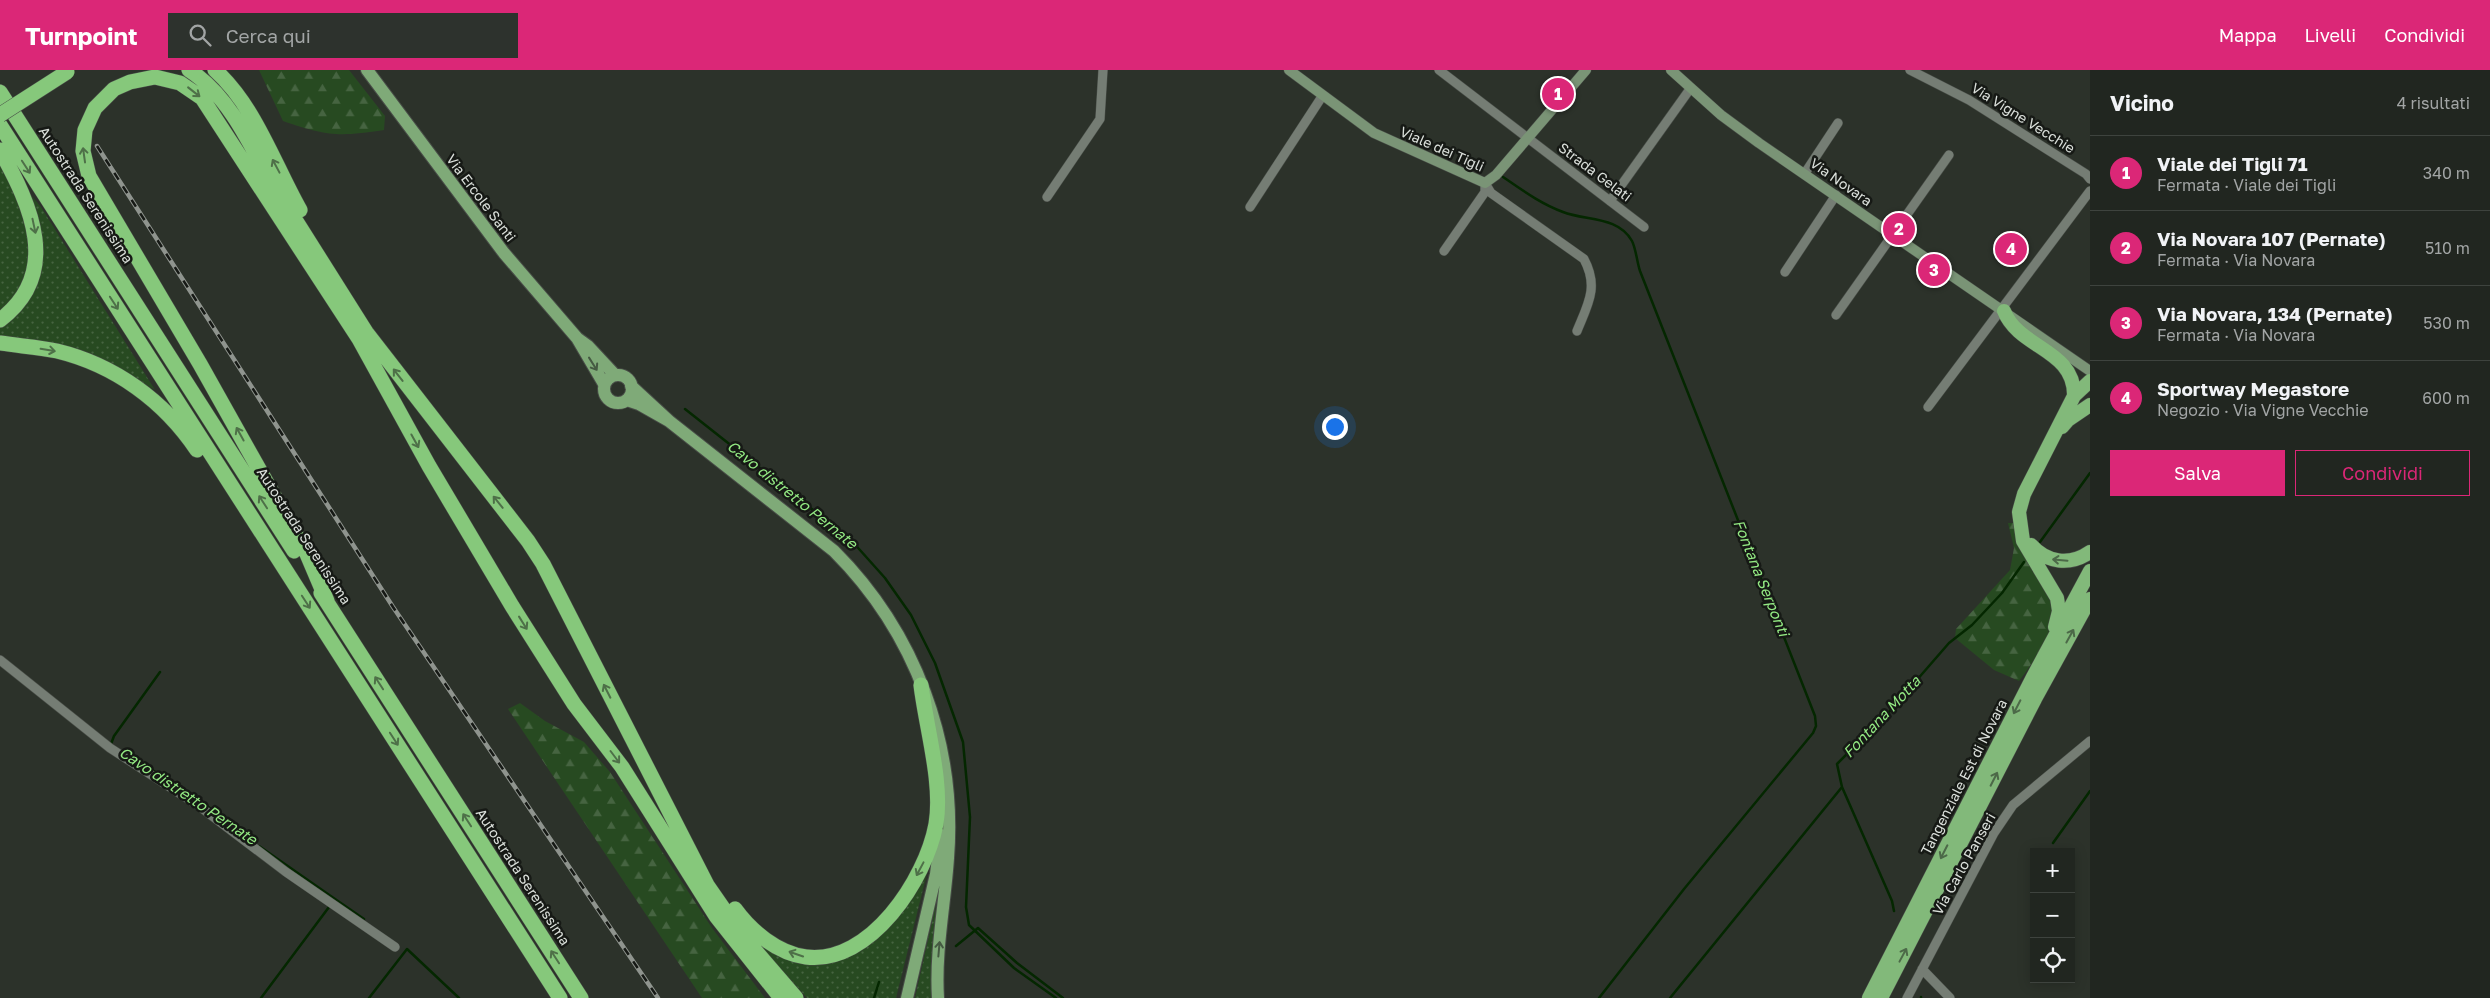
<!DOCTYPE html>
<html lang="it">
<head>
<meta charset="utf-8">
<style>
  body { margin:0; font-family:"Golos Text",sans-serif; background:#2d322d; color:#f1f3f6 }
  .controls { position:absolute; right:15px; bottom:15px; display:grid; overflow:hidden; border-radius:0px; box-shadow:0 2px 12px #0003 }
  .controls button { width:45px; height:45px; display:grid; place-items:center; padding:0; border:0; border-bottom:1px solid #3e433e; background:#212620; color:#f1f3f6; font:25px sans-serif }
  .you { position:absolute; left:1334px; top:356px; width:18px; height:18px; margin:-12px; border:4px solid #fff; border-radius:50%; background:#1a73e8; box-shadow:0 0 0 8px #1a73e833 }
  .badge { display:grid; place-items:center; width:32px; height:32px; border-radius:50%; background:#db2777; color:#fff; font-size:16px; font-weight:700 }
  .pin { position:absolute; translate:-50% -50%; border:2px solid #fff; box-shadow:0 1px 5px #0006 }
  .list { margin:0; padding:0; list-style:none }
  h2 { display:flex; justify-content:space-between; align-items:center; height:65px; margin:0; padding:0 20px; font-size:21px }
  h2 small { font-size:16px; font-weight:400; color:#a2a5a5 }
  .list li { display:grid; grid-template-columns:32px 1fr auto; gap:15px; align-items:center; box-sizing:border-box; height:75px; padding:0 20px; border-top:1px solid #3e433e }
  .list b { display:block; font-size:19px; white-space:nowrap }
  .list p { margin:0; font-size:16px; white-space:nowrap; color:#a2a5a5 }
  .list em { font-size:16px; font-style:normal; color:#a2a5a5 }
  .actions { display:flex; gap:10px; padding:15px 20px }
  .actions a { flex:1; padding:11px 0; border:1px solid #db2777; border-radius:0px; text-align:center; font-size:18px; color:#db2777 }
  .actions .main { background:#db2777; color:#fff }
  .icon { flex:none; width:28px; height:28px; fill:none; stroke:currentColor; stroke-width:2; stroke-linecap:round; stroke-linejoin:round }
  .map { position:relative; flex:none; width:2090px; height:928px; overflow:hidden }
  header { display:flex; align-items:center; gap:30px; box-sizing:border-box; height:70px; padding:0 25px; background:#db2777; color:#fff }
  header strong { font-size:24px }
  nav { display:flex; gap:28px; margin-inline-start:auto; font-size:18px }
  .search { width:350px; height:45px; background:#2d322d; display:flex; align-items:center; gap:12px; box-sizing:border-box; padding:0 18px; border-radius:0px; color:#a2a5a5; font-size:19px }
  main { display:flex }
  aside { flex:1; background:#212620 }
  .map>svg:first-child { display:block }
  .grass { fill:url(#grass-dots) }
  .forest { fill:url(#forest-firs) }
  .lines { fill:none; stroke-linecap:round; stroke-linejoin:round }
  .stream { stroke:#042700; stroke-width:2.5 }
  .minor-casing { stroke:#484d47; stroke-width:10 }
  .secondary-casing { stroke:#484d47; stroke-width:11 }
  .primary-casing { stroke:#484d47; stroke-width:14 }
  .trunk-casing { stroke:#484d47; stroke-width:15 }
  .motorway-casing { stroke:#484d47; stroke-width:16 }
  .minor { stroke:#757d74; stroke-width:9 }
  .secondary { stroke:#7a9476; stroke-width:10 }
  .primary { stroke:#7faa78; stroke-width:12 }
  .trunk { stroke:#82b97a; stroke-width:14 }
  .motorway { stroke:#86c87b; stroke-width:15 }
  .rail-casing { stroke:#8f948e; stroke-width:4.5 }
  .rail { stroke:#161915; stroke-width:2.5; stroke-dasharray:8; stroke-linecap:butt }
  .motorway-bridge-casing { stroke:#484d47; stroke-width:16; stroke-linecap:butt }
  .motorway-bridge { stroke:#86c87b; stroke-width:15 }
  .oneway { stroke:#4e7048 }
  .oneway2 { stroke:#455a42 }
  .oneway3 { stroke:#4c6948 }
  .labels { text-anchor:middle; stroke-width:5; stroke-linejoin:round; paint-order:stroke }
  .street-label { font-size:14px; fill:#dbe0db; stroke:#161915 }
  .water-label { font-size:15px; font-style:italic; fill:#93e983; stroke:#161915 }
</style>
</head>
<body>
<header>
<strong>Turnpoint</strong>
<div class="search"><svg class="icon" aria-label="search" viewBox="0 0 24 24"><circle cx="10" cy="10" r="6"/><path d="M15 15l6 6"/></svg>Cerca qui</div>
<nav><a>Mappa</a><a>Livelli</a><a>Condividi</a></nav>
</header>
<main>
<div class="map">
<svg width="2090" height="928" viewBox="0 0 2090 928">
  <defs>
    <pattern id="grass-dots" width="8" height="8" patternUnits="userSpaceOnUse" patternTransform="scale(1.25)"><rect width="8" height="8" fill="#274a21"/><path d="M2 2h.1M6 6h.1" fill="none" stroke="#466441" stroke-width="1.8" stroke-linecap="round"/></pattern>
    <pattern id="forest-firs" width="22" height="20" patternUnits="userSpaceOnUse" patternTransform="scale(1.25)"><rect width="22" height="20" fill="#274a21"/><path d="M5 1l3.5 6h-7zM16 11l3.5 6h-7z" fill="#466441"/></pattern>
  </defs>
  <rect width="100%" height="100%" fill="#2c322a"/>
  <!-- grass -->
  <path class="grass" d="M0 88 41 137 155 320 98 287 50 273 0 268Z
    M931 787 896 928H807L760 876 797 892 860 879Z
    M936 834 932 904 934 928H915Z"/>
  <!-- forest -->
  <path class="forest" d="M259 0H349L385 46 384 60C338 67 327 66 283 51Z
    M2008 453H2014C2024 473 2059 526 2054 547 2050 568 2032 594 2019 611L1994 600 1955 568 1956 559 2010 500 2014 478Z
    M520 633 545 651 584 672 610 702 712 858 765 928H702L508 639Z"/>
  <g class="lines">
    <!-- stream -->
    <path class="stream" d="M1503 107C1522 120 1541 134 1563 142 1586 151 1618 146 1632 171 1636 179 1637 192 1640 201L1815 646 1816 656 1813 663 1684 819 1599 928
      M685 339 851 470 885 508 911 545 935 593 963 672 970 747 966 837 969 855 1014 898 1056 928
      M2040 472 2090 403
      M111 674 114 666 160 602
      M141 693 200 730 219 746
      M1842 717 1892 831 1894 841
      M2053 773 2090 721
      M259 776 335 829 261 928
      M335 829 364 849
      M956 876 978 858 1017 893 1063 928
      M1921 927V928
      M369 928 407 879 459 928
      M874 928 879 912
      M1670 928 1842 717 1837 694 1889 642 1949 573 1972 555 2002 523 2024 492"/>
    <!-- minor casing -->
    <g class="minor-casing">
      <path id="minor" d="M1439 0 1644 157
        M1910 0 1969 30 2086 104 2090 109
        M1805 103 1838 53
        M1485 113 1491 123 1584 189C1599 217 1588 234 1577 261
        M1047 127 1100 49 1103 0
        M1610 131 1690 19
        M1250 137 1323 25
        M1444 181 1485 122V113
        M1785 202 1836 125
        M1836 245 1949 85
        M1928 337 2090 121
        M0 590 110 678 199 736 286 802 395 877
        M1922 899 1950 928
        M1907 928 1994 763 2013 735 2090 671"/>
    </g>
    <!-- secondary casing -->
    <g class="secondary-casing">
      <path id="secondary" d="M1289 0 1374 63 1485 113 1496 105 1586 0
        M1671 0 1721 45 1759 73 2090 301"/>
    </g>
    <!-- primary casing -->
    <g class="primary-casing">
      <path id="primary" d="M367 0 504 183 577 268
        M604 319a14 14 0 1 1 28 0a14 14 0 1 1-28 0Z
        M604 314 577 268 588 276 615 305
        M627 330 639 334 669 351 631 316
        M669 351 834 481C915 562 957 674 948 788 945 834 935 881 938 928
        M907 928 936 804 941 765"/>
    </g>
    <!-- trunk casing -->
    <g class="trunk-casing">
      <path id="trunk" d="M2004 241C2019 279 2075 279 2074 326
        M2062 357 2068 350 2090 335
        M2031 475C2047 493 2070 496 2090 482
        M2055 557 2059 541 2057 528 2023 471 2019 442 2024 424 2074 326 2090 311
        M1869 928 2033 607 2090 501
        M1881 928 2035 629 2090 529"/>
    </g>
    <!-- motorway casing -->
    <g class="motorway-casing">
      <path id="motorway" d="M189 0C228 25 250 73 271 113
        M215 0C255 36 274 94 300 140
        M0 22 294 481
        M0 55 560 928
        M0 80C31 135 62 203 0 250
        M267 105 366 262 528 471 543 494 707 815 741 864 796 928
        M0 273C19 276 38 277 57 281 115 295 164 331 197 380
        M321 523 581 928
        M327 531 307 484 255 392 200 294 89 106 83 81 85 60 95 38 114 19 130 12 155 7 180 13 202 28 359 269 429 396 512 536 574 634 622 697 716 846 781 928
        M735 839C751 861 777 883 806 887 870 895 926 809 936 754 943 713 926 657 921 615"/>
    </g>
    <!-- minor -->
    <use href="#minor" class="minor"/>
    <!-- secondary -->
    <use href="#secondary" class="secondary"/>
    <!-- primary -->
    <use href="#primary" class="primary"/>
    <!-- trunk -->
    <use href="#trunk" class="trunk"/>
    <!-- motorway -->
    <use href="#motorway" class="motorway"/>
    <!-- rail casing -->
    <g class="rail-casing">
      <path id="rail" d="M97 76 393 537 658 928"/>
    </g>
    <!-- rail -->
    <use href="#rail" class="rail"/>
    <!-- motorway-bridge casing -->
    <g class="motorway-bridge-casing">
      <path id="motorway-bridge" d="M0 45 67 2"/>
    </g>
    <!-- motorway-bridge -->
    <use href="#motorway-bridge" class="motorway-bridge"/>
  </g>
  <!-- one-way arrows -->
  <defs><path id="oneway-shaft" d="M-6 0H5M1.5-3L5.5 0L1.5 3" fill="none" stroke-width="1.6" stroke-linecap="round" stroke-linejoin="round" transform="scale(1.25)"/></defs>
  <g class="oneway">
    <use href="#oneway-shaft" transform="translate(194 22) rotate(38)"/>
    <use href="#oneway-shaft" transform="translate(84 85) rotate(-98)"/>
    <use href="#oneway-shaft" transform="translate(276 96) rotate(-118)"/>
    <use href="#oneway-shaft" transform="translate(26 97) rotate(57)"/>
    <use href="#oneway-shaft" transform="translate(34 156) rotate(78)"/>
    <use href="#oneway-shaft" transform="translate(114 233) rotate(57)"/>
    <use href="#oneway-shaft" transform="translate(48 280) rotate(9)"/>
    <use href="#oneway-shaft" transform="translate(398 305) rotate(-128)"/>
    <use href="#oneway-shaft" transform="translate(240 364) rotate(-119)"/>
    <use href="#oneway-shaft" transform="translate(415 371) rotate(61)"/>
    <use href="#oneway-shaft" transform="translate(263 432) rotate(-123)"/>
    <use href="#oneway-shaft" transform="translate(498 432) rotate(-129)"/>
    <use href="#oneway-shaft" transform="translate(306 532) rotate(57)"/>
    <use href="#oneway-shaft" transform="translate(523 553) rotate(58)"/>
    <use href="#oneway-shaft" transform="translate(379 613) rotate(-123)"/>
    <use href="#oneway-shaft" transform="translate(607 621) rotate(-117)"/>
    <use href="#oneway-shaft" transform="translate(394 669) rotate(57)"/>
    <use href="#oneway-shaft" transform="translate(615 687) rotate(53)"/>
    <use href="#oneway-shaft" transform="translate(467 750) rotate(-123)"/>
    <use href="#oneway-shaft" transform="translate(920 799) rotate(118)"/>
    <use href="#oneway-shaft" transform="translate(796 884) rotate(-161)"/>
    <use href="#oneway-shaft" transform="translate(555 887) rotate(-123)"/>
  </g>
  <g class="oneway2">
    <use href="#oneway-shaft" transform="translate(593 294) rotate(58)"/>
    <use href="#oneway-shaft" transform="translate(939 879) rotate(-85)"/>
  </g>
  <g class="oneway3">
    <use href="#oneway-shaft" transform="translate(2060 490) rotate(-175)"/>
    <use href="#oneway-shaft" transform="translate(2070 566) rotate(-61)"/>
    <use href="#oneway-shaft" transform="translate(2017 637) rotate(117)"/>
    <use href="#oneway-shaft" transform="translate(1994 709) rotate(-63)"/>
    <use href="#oneway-shaft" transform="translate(1944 782) rotate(117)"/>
    <use href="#oneway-shaft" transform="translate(1903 885) rotate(-62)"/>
  </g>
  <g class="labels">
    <!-- street labels -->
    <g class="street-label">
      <text transform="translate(2023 48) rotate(32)" y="5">Via Vigne Vecchie</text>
      <text transform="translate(1442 79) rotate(24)" y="5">Viale dei Tigli</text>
      <text transform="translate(1595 102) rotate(37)" y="5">Strada Gelati</text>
      <text transform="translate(1841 112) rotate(35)" y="5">Via Novara</text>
      <text transform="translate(86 125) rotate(57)" y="5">Autostrada Serenissima</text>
      <text transform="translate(481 128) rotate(53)" y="5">Via Ercole Santi</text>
      <text transform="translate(304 466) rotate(57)" y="5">Autostrada Serenissima</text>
      <text transform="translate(1964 707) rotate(-63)" y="5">Tangenziale Est di Novara</text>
      <text transform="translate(1964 794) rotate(-61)" y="5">Via Carlo Panseri</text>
      <text transform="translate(523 807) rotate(57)" y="5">Autostrada Serenissima</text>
    </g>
    <!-- water labels -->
    <g class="water-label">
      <text transform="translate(792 425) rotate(39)" y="5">Cavo distretto Pernate</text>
      <text transform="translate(1761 508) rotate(68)" y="5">Fontana Serponti</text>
      <text transform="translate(1882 647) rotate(-47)" y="5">Fontana Motta</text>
      <text transform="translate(188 726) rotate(34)" y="5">Cavo distretto Pernate</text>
    </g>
  </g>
</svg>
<div class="controls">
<button>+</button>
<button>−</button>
<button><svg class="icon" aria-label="locate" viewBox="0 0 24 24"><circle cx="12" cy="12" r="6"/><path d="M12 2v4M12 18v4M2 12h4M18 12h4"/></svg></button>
</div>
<div class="you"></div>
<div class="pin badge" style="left:1558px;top:24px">1</div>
<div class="pin badge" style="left:1899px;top:159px">2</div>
<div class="pin badge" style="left:1934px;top:200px">3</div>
<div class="pin badge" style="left:2011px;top:179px">4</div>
</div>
<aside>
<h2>Vicino<small>4 risultati</small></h2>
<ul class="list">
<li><span class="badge">1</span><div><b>Viale dei Tigli 71</b><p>Fermata · Viale dei Tigli</p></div><em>340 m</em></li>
<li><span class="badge">2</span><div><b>Via Novara 107 (Pernate)</b><p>Fermata · Via Novara</p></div><em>510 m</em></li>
<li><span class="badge">3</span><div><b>Via Novara, 134 (Pernate)</b><p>Fermata · Via Novara</p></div><em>530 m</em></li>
<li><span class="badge">4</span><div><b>Sportway Megastore</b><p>Negozio · Via Vigne Vecchie</p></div><em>600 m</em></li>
</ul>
<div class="actions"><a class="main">Salva</a><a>Condividi</a></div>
</aside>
</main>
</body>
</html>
